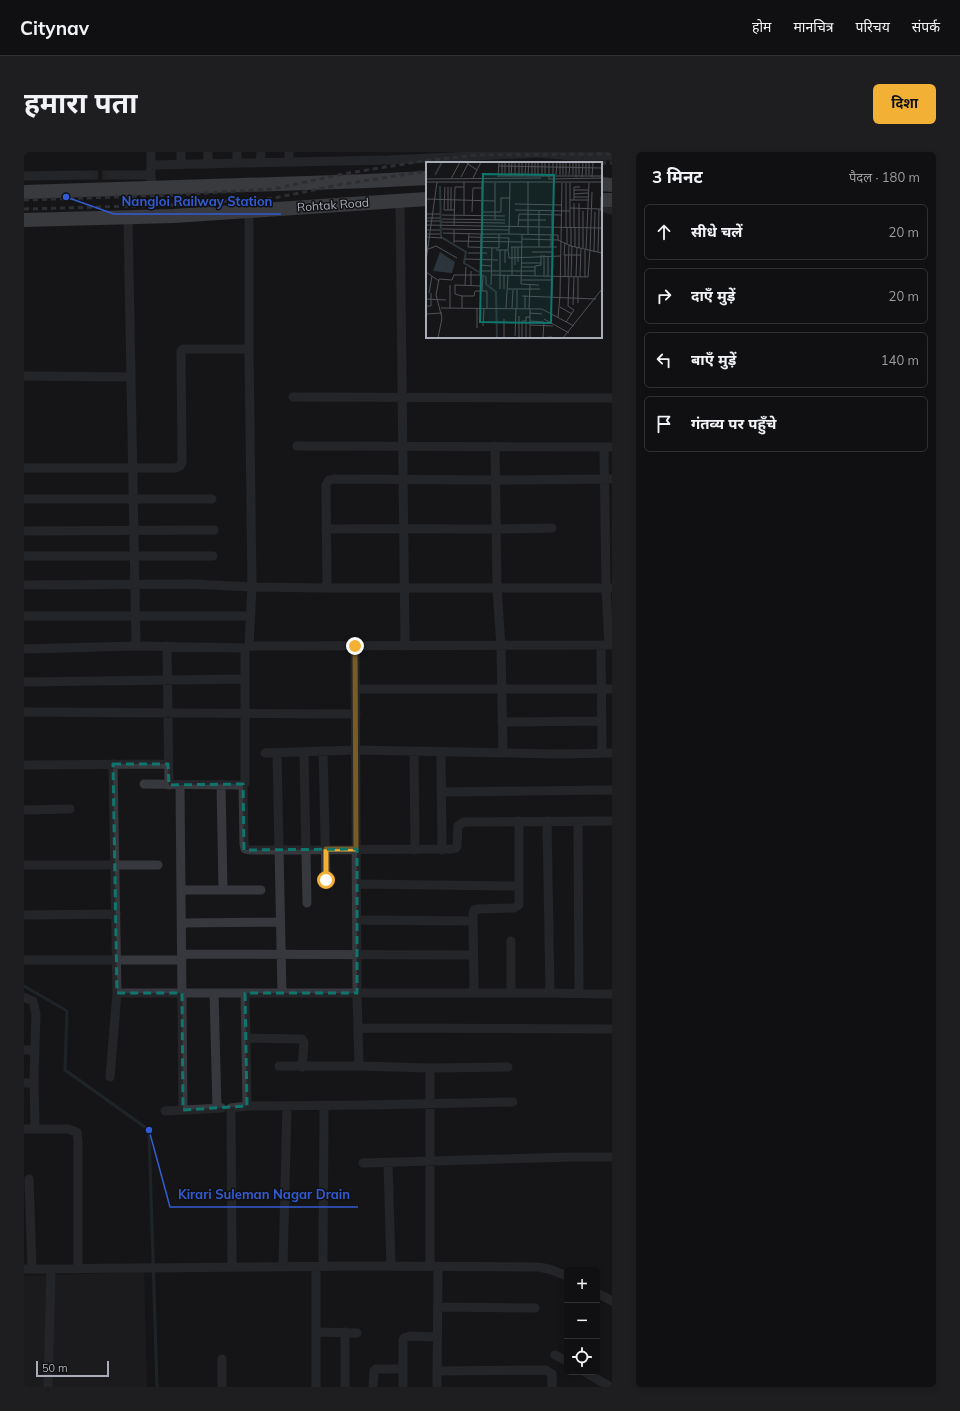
<!DOCTYPE html>
<html lang="hi">
<head>
<meta charset="utf-8">
<style>
  body { margin:0; font-family:Mulish,"Noto Sans Devanagari",sans-serif; background:#1e1e20; color:#f1f3f6 }
  .controls { position:absolute; right:12px; bottom:12px; display:grid; overflow:hidden; border-radius:6px; box-shadow:0 2px 6px #0003 }
  .controls button { width:36px; height:36px; display:grid; place-items:center; padding:0; border:0; border-bottom:1px solid #303032; background:#101012; color:#f1f3f6; font:20px sans-serif }
  .scale { position:absolute; left:12px; bottom:10px; width:73px; box-sizing:border-box; padding-left:4px; border:2px solid #a8adb8; border-top:0; font-size:11px; line-height:14px; white-space:nowrap; color:#a8adb8; -webkit-text-stroke:3px #111113; paint-order:stroke }
  .stop { position:absolute; width:12px; height:12px; margin:-9px; border:3px solid #f2b134; border-radius:50%; background:#fff }
  .stop.end { background:#f2b134; border-color:#fff; box-shadow:0 1px 4px #0008 }
  .list { margin:0; padding:0; list-style:none }
  h2 { display:flex; justify-content:space-between; align-items:center; height:52px; margin:0; padding:0 16px; font-size:17px }
  h2 small { font-size:13px; font-weight:400; color:#9c9d9f }
  .list li { display:grid; grid-template-columns:26px 1fr auto; gap:12px; align-items:center; box-sizing:border-box; height:56px; margin:0 8px 8px; padding:0 8px; border:1px solid #303032; border-radius:6px }
  .list b { display:block; font-size:15px; white-space:nowrap }
  .list em { font-size:13px; font-style:normal; color:#9c9d9f }
  .icon { flex:none; width:22px; height:22px; fill:none; stroke:currentColor; stroke-width:2; stroke-linecap:round; stroke-linejoin:round }
  .map { position:relative; flex:none; width:588px; height:1235px; overflow:hidden; border-radius:6px }
  header { display:flex; align-items:center; gap:24px; box-sizing:border-box; height:56px; padding:0 20px; background:#101012; border-bottom:1px solid #303032 }
  header strong { font-size:19px }
  nav { display:flex; gap:22px; margin-inline-start:auto; font-size:14px }
  .intro { display:flex; align-items:center; justify-content:space-between; box-sizing:border-box; height:96px; padding:0 24px }
  h1 { margin:0; font-size:28px }
  .button { padding:10px 18px; border-radius:6px; background:#f2b134; color:#111; font-size:14px; font-weight:700 }
  main { display:flex; gap:24px; padding:0 24px }
  aside { flex:1; background:#101012; border-radius:6px; box-shadow:0 2px 6px #0003 }
  .map>svg:first-child { display:block }
  .built { fill:#222225 }
  .lines { fill:none; stroke-linecap:round; stroke-linejoin:round }
  .stream { stroke:#2c353c; stroke-width:3 }
  .minor-tunnel { stroke:#333438; stroke-width:9; stroke-dasharray:9 4.5; stroke-linecap:butt }
  .minor { stroke:#37383d; stroke-width:9 }
  .highway { stroke:#63666e; stroke-width:14 }
  .rail { stroke:#4a4c52; stroke-width:3; stroke-dasharray:5 4; stroke-linecap:butt }
  .route { stroke:#f2b134; stroke-width:5 }
  .marked { fill:none; stroke:#0f766e; stroke-width:3; stroke-dasharray:8 5; stroke-linejoin:round }
  .labels { text-anchor:middle; stroke-width:3; stroke-linejoin:round; paint-order:stroke }
  .street-label { font-size:12px; fill:#a8adb8; stroke:#111113 }
  .inset-river { fill:none; stroke:#2c353c; stroke-width:2 }
  .inset-road { fill:none; stroke:#505258; stroke-width:1 }
  .view { fill:#0f766e; fill-opacity:0.15; stroke:#0f766e; stroke-width:2 }
  .inset-edge { fill:none; stroke:#a8adb8; stroke-width:2 }
  .leader { fill:none; stroke:#325cd3; stroke-width:1.5 }
  .callout-dot { fill:#325cd3; stroke:#111113; stroke-width:1.5 }
  .callout-label { font-size:13px; text-anchor:middle; font-weight:bold; fill:#325cd3; stroke:#111113; stroke-width:3; stroke-linejoin:round; paint-order:stroke }
</style>
</head>
<body>
<header>
<strong>Citynav</strong>
<nav><a>होम</a><a>मानचित्र</a><a>परिचय</a><a>संपर्क</a></nav>
</header>
<div class="intro"><h1>हमारा पता</h1><a class="button">दिशा</a></div>
<main>
<div class="map">
<svg width="588" height="1235" viewBox="0 0 588 1235">
  <rect width="100%" height="100%" fill="#161618"/>
  <!-- built -->
  <path class="built" d="M120 1120 123 1235H0V1124Z"/>
  <g class="lines">
    <!-- stream -->
    <path class="stream" d="M0 834 43 859 41 918 125 978 133 1235"/>
    <!-- minor-tunnel -->
    <path class="minor-tunnel" d="M65 23H89"/>
    <!-- minor -->
    <path class="minor" d="M157 0V13
      M184 0V12
      M213 0V11
      M265 10V0
      M236 11 237 0
      M127 13 365 8 514 1 550 4H588
      M127 19V0
      M89 23H127L128 36
      M0 24 65 23
      M376 48 381 494
      M577 55 588 58
      M104 65 112 494
      M0 224 107 225
      M269 245 588 246
      M273 294 588 295
      M471 294 473 436 477 494 479 601
      M580 295 582 436 585 493
      M0 316H151L156 314 158 310V306L157 199 159 197H225
      M0 347H188
      M302 377C378 376 453 378 528 376
      M0 379 190 378
      M0 404H189
      M0 433 168 432 228 435 303 436H588
      M303 436 302 333 305 328 309 327 472 328 588 327
      M0 464H226
      M577 493 578 601
      M143 494 145 633
      M225 494 588 493
      M331 494 333 841 335 914 406 916 484 915
      M0 497 112 494 221 496 225 494 228 435 225 197V59
      M0 530 221 527
      M332 537H588
      M0 560 332 562
      M478 570 577 569
      M299 599 302 728
      M390 599 391 698
      M280 600 283 751
      M417 600 418 698
      M241 601 332 598 535 602 588 601
      M253 601 258 841
      M0 613 144 612
      M120 632 215 633 221 631V496
      M197 632 199 738
      M219 632 220 692 221 697 226 698 427 697 432 696 433 694 434 674 440 670 588 669
      M156 633 159 958
      M417 640 588 638
      M0 658 46 657
      M523 669 526 841
      M554 670 555 841
      M0 713H134
      M333 732 495 734
      M157 738H237
      M0 763 92 762
      M333 768 449 769
      M157 771 256 770
      M158 802 449 803
      M0 808H158
      M93 841H518L588 842
      M190 841 193 956
      M450 841 449 762 450 758 455 757 490 756 495 753V669
      M487 841V789
      M0 845 9 849 12 862 10 926 11 976
      M335 876 588 877
      M222 886 278 887 280 891 278 915
      M0 898H11
      M255 914H335
      M406 916V1114
      M86 925 93 841 89 612
      M0 931H10
      M223 954 343 953 489 950
      M141 959 198 956
      M0 977H44L53 980 54 990V1117
      M339 1011 549 1005H588
      M364 1011 367 1114
      M5 1027 8 1117
      M299 1114 300 954
      M208 1115 207 956 223 954 221 841
      M259 1115 263 954
      M292 1115V1235
      M0 1117 328 1114 514 1115 525 1117 543 1124
      M573 1141 588 1149
      M414 1155 511 1156
      M292 1180 333 1181
      M321 1180V1235
      M531 1203 543 1209
      M198 1207V1235
      M413 1219 522 1218 528 1222V1235
      M561 1220 587 1235
      M24 1235 27 1117
      M349 1235 350 1219 352 1217H379
      M379 1235V1188L380 1186 386 1184 413 1185
      M413 1235 414 1115"/>
    <!-- highway -->
    <path class="highway" d="M577 32 588 33
      M0 40 344 29 403 26
      M577 48H588
      M0 68 150 64 403 47"/>
    <!-- rail -->
    <path class="rail" d="M577 11H588
      M0 48 150 43 249 37 319 22 392 10 454 3 588 2
      M0 57 151 53 250 46 320 32 403 19"/>
  </g>
  <g class="lines">
    <!-- route -->
    <path class="route" d="M302 728V697H332L331 494"/>
  </g>
  <!-- marked area -->
  <path d="M0 0H588V1235H0ZM89 612H144L145 633 219 632 220 698 333 697V841H221L223 954 159 958 158 841H93Z" fill="#161618" fill-opacity=".55" fill-rule="evenodd"/>
  <path class="marked" d="M89 612H144L145 633 219 632 220 698 333 697V841H221L223 954 159 958 158 841H93Z"/>
  <g class="labels">
    <!-- street labels -->
    <g class="street-label">
      <text transform="translate(309 53) rotate(-4)" y="4">Rohtak Road</text>
    </g>
  </g>
  <!-- overview -->
  <g transform="translate(402 10)">
    <rect width="176" height="176" fill="#161618"/>
    <path d="M14 90 29 100 26 111 7 109Z" fill="#2c353c"/>
    <path class="inset-river" d="M9 13 16 0M14 24 15 75 40 90 38 101 53 110M55 112 60 115V122L70 130 71 176"/>
    <path class="inset-road" d="M39 0 51 8M123 0V17L176 16M73 4 176 6M76 13V0M79 13V0M99 13 100 0M102 13 103 0M106 13V0M109 13V0M112 13V0M116 13V0M119 13V0M127 13V0M130 13 131 0M134 13V0M137 13V0M140 13V0M143 13 144 0M147 13V0M153 13V0M160 13V0M163 13V0M72 14H176M83 14V0M85 14 86 0M89 14V0M93 14V0M96 14V0M35 15 43 0M72 15 73 0M150 15V0M156 15 157 0M166 15 167 0M47 16 55 0M0 17 115 16M25 17 34 0M0 20H176M69 21V58M19 25 18 48H29M148 28H162M148 32 162 31M148 35H162M175 35V49M0 37 69 39M144 38H162M148 38V25H154M89 42 136 43M144 46 175 47M22 48V25M25 48V25M89 48 144 49M113 48V85M56 49V20M126 49V72M46 50 47 26H56M56 50H75V36H84M0 52H14M16 53 79 54M38 53V20M0 56H14M16 57 79 58M93 58H120M0 59H14M15 60 79 61M0 63 176 66M28 63 29 25H38M92 65 93 52 136 53M140 66V21M144 66V21M148 66V41M16 67 83 68M0 68H14M17 71 55 72M43 71 42 85 73 86M0 72H14M83 72 132 73V78L145 84 176 91M96 72 95 122 113 123M102 72V20M0 75 16 76M43 75 83 76M96 77 132 78M28 79 96 80M28 81V68M139 81 138 93H155M141 82V66M145 84V66M85 85H131M89 85V103M92 85V100M125 85V72M149 85V66M73 86V72M153 86V41M157 86V49M159 87V115M0 88 10 84 31 96M70 88H82L83 76M82 88 83 96 135 94M160 88 163 21M164 89 166 30M106 90H127L126 134M168 90 169 50M172 90 173 47M42 91H61M39 97 72 98M0 99 11 20M79 101V88M95 101H115M54 103 66 104M95 105H109M54 109H74M75 109H109M0 110 13 119M54 113 57 115 56 129M66 113 162 115 164 88M78 113V127M86 113V85M109 114V104L115 103V93M118 114V93M122 114V94M139 115V93M142 115 143 83M145 115 146 84M150 115 151 85M154 115 155 86M95 118H126M39 123 40 105M65 123 66 86M45 124V109M74 127V88M82 127H114M3 131 6 114M36 134H48L49 129H61V146M96 134 170 137M99 134V147M134 134 136 21M0 137 20 138M152 141V115M147 143 148 115M0 144H5V131M134 145 146 152M15 146 116 147 148 164M24 146V123M36 146V134L29 132V123L56 124M80 146 82 113M86 146 87 128M91 146V127M103 147 104 123M104 151 116 152M0 152 16 151M132 155 134 134M118 157 143 171M104 159 118 160 117 175M140 160 148 148 142 144 143 115M104 163 127 164M57 164 58 146M51 166V146M89 174 90 146M93 175V154M12 176 16 156 10 133 13 117 26 118 28 113H54L55 72H83L84 21M78 176V157M96 176V159H100M100 176V155H104M104 176V147M112 176 126 175M137 176 176 127"/>
    <path class="view" d="M57 12 128 13 125 161 54 160Z"/>
    <rect width="176" height="176" class="inset-edge"/>
  </g>
  <!-- callouts -->
  <path class="leader" d="M42 45L90 62H257M125 978L146 1055H334"/>
  <g class="callout-dot">
    <circle cx="42" cy="45" r="4"/>
    <circle cx="125" cy="978" r="4"/>
  </g>
  <g class="callout-label">
    <text x="173" y="54">Nangloi Railway Station</text>
    <text x="240" y="1047">Kirari Suleman Nagar Drain</text>
  </g>
</svg>
<div class="controls">
<button>+</button>
<button>−</button>
<button><svg class="icon" aria-label="locate" viewBox="0 0 24 24"><circle cx="12" cy="12" r="6"/><path d="M12 2v4M12 18v4M2 12h4M18 12h4"/></svg></button>
</div>
<div class="scale">50 m</div>
<div class="stop" style="left:302px;top:728px"></div>
<div class="stop end" style="left:331px;top:494px"></div>
</div>
<aside>
<h2>3 मिनट<small>पैदल · 180 m</small></h2>
<ul class="list">
<li><svg class="icon" aria-label="ahead" viewBox="0 0 24 24"><path d="M12 20V5M6 11l6-6 6 6"/></svg><div><b>सीधे चलें</b></div><em>20 m</em></li>
<li><svg class="icon" aria-label="right" viewBox="0 0 24 24"><path d="M7 20v-9h11M14 6l5 5-5 5"/></svg><div><b>दाएँ मुड़ें</b></div><em>20 m</em></li>
<li><svg class="icon" aria-label="left" viewBox="0 0 24 24"><path d="M17 20v-9H6M10 6l-5 5 5 5"/></svg><div><b>बाएँ मुड़ें</b></div><em>140 m</em></li>
<li><svg class="icon" aria-label="arrive" viewBox="0 0 24 24"><path d="M6 21V4h12l-3 4 3 4H6"/></svg><div><b>गंतव्य पर पहुँचे</b></div></li>
</ul>
</aside>
</main>
</body>
</html>
